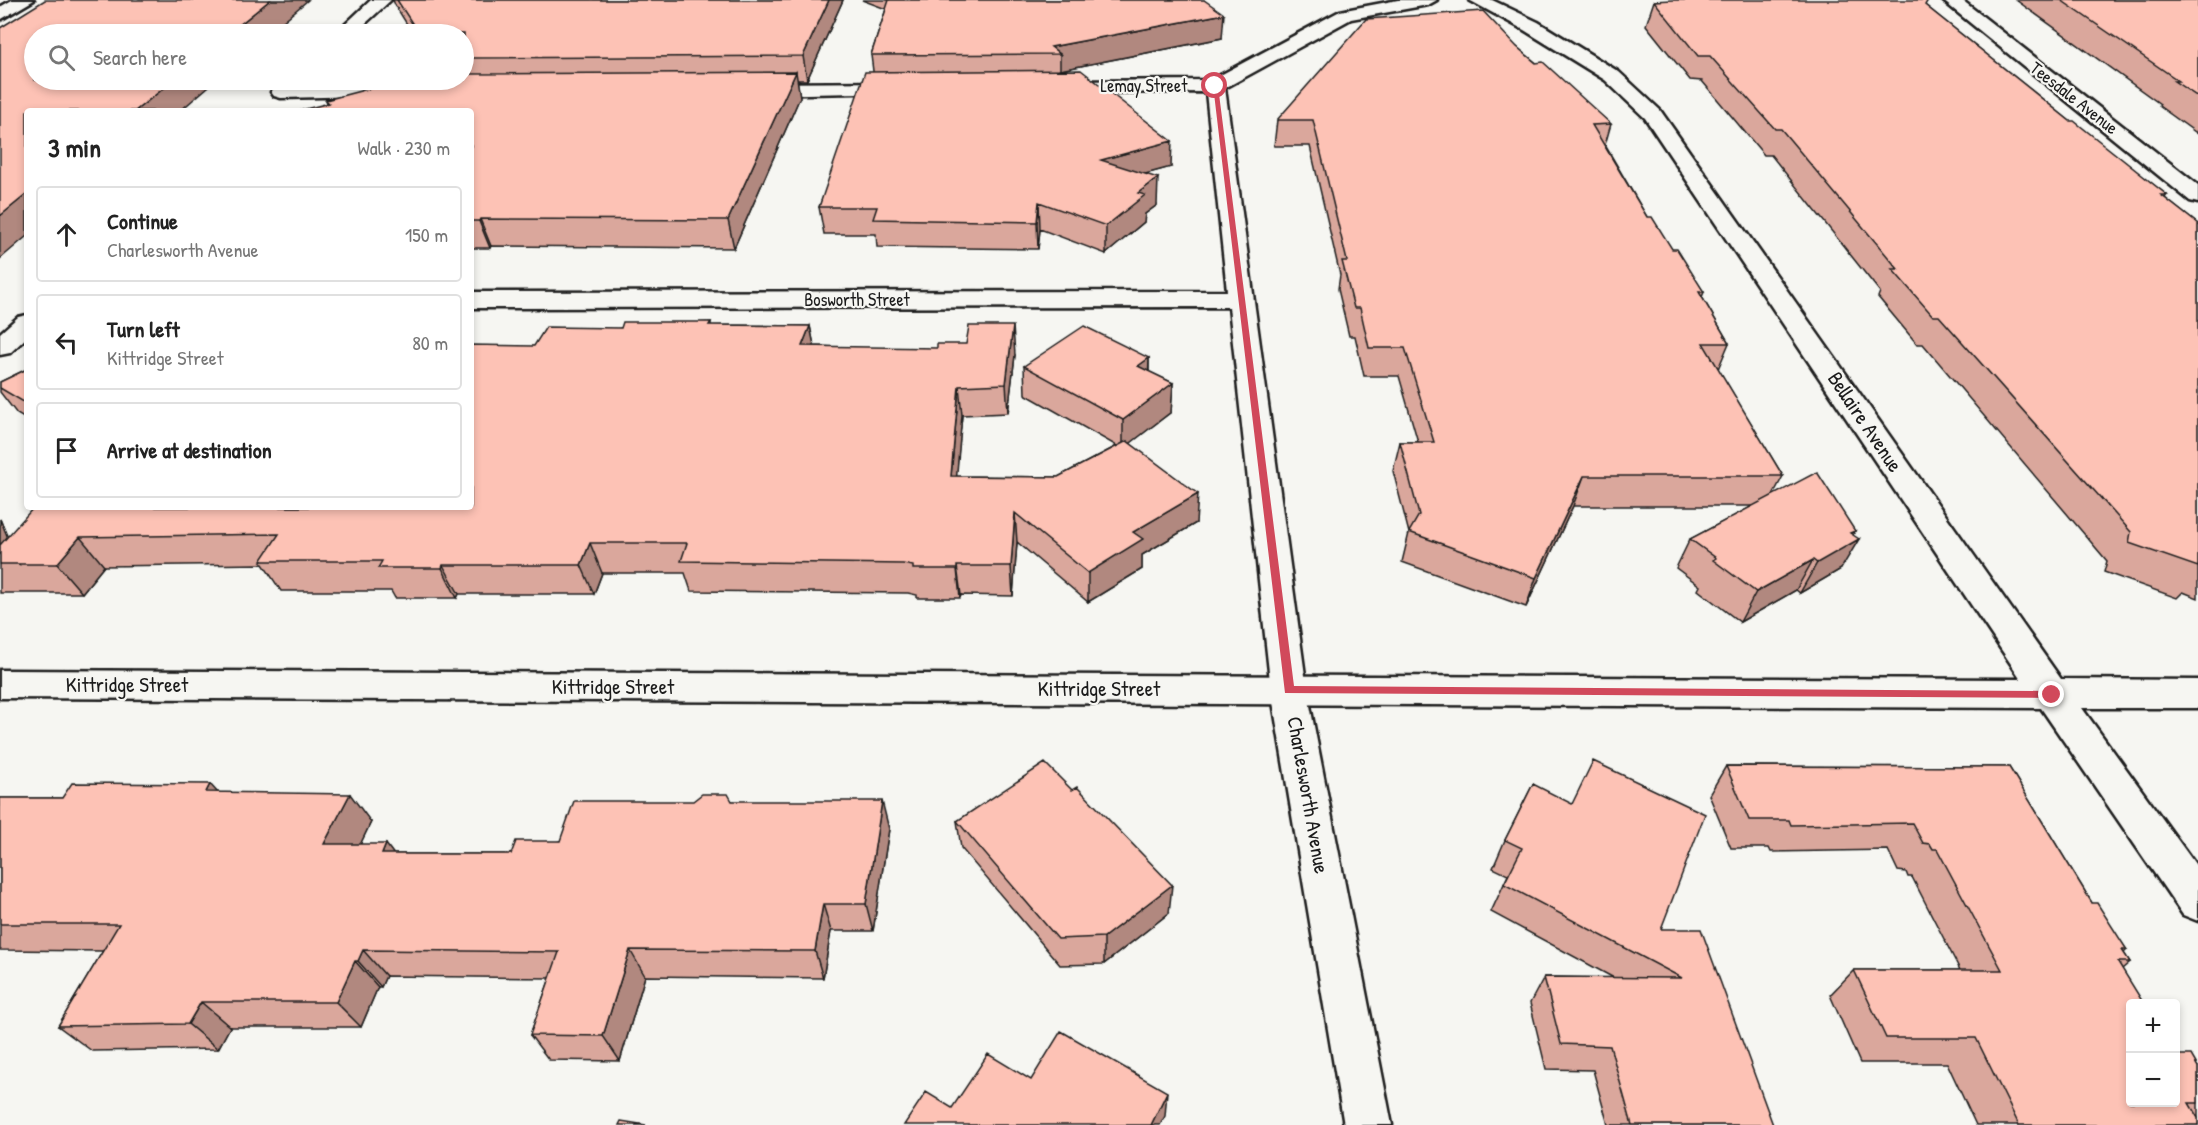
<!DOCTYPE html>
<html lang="en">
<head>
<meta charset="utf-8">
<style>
  body { margin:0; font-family:"Patrick Hand",sans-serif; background:#f2f2f2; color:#222 }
  .controls { position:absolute; right:18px; bottom:18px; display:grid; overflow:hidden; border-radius:6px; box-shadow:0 3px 9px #0003 }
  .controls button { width:54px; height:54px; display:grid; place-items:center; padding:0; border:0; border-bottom:2px solid #e0e0e0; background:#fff; color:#222; font:30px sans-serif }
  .stop { position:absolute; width:18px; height:18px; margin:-14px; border:4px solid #d1495b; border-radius:50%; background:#fff }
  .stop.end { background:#d1495b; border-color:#fff; box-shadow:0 2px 6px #0008 }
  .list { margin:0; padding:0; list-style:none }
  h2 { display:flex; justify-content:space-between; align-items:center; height:78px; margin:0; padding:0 24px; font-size:26px }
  h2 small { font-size:20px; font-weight:400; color:#767676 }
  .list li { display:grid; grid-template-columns:39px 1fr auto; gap:18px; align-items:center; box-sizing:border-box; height:96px; margin:0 12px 12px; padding:0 12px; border:2px solid #e0e0e0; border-radius:6px }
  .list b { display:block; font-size:22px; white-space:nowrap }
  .list p { margin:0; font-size:20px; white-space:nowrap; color:#767676 }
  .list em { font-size:20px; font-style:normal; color:#767676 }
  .icon { flex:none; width:33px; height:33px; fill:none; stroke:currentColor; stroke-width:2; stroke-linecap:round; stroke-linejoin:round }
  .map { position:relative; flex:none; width:2198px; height:1125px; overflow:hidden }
  .search { position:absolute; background:#fff; box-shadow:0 3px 9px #0003; left:24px; top:24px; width:450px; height:66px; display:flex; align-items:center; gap:15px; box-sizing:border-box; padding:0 21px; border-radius:33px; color:#767676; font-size:22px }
  .panel { position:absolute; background:#fff; box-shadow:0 3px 9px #0003; left:24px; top:108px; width:450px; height:402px; border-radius:6px }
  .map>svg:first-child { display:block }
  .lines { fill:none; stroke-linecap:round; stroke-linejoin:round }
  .minor-casing { stroke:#1c1c1c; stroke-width:5 }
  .tertiary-casing { stroke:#1c1c1c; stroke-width:5 }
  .minor { fill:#f6f6f2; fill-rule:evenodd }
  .tertiary { fill:#f6f6f2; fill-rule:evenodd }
  .wall { fill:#daa79c; stroke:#1c1c1c; stroke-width:1.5 }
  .shaded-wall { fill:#b1887f; stroke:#1c1c1c; stroke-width:1.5 }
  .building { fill:#fdc2b5; stroke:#1c1c1c; stroke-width:1.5 }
  .route { fill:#d1495b }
  .labels { text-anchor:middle; stroke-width:4.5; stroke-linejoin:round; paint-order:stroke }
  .far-street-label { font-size:18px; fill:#1c1c1c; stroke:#f6f6f2 }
  .street-label { font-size:21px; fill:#1c1c1c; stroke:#f6f6f2 }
</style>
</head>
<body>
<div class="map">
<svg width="2198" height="1125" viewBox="0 0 2198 1125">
  <rect width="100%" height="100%" fill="#f6f6f2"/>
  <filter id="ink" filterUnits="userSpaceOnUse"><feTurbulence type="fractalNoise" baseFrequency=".0167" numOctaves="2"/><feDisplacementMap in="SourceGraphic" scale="12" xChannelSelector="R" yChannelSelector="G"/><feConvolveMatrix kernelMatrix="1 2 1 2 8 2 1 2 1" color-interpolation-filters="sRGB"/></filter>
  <g filter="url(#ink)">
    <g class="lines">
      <!-- minor casing -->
      <g class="minor-casing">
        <path id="minor" d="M12 0H34L0 20V7Z
          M371 0H391L354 34H335Z
          M1398 0H1437L1428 5 1351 19 1225 88 1307 690 1392 1125H1344L1271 690 1229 307 471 308V292L1227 291 1206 92 1058 93 1051 91 1048 87 1051 83 1058 81 1211 80 1340 11Z
          M1942 0H1962L2198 185V203L2190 201Z
          M904 82 911 84 914 88 911 92 755 95 748 93 745 89 748 85 755 83Z
          M400 85 407 87 410 91 407 95 281 98 274 96 271 92 274 88 281 86Z
          M27 315V337L10 353 0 355V333L18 317Z"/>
      </g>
      <!-- tertiary casing -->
      <g class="tertiary-casing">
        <path id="tertiary" d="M1469 0H1492L1538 22 1619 72 1660 110 2061 679 2198 680V708H2082L2198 868V921L2183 915 2041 708 0 698V670L2021 679 1645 118 1605 80 1524 30Z"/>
      </g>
      <!-- minor -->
      <use href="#minor" class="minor"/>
      <!-- tertiary -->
      <use href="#tertiary" class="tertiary"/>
    </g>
    <!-- wall -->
    <path class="wall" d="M393 0H843L807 80H797L800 97 734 248 491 246 490 248H471V111L327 103 326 100 464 80V34H413L395 5Z
      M862 0H1204L1222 38 1060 70 1171 167 1145 174 1157 205 1145 214 1144 222 1106 254 1040 229 1038 249 877 247 876 234H824L819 207 873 71 871 55 886 9Z
      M2016 0H2198V134L2159 106 2160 104Z
      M1654 1 1926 6 2070 121 2167 195 2165 198 2198 224V598L2183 592 2177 598 2104 572 2107 561 1923 344H1917L1878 297 1880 292 1771 155H1764L1702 81 1690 80 1646 25Z
      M1517 47 1611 124 1605 145 1647 217 1704 292 1702 297 1729 343 1718 369 1783 476 1773 495 1855 531 1853 535 1841 569 1800 593 1796 590 1740 622 1698 590 1700 586 1676 568 1690 539 1753 506H1573L1526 607 1402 562 1409 533 1393 471 1400 442H1418L1399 376H1364L1355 336H1349L1338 289 1340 275 1310 146H1274L1277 120Z
      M711 322V325L810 326 814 346 1015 355 1008 413 962 415 956 476 1058 477 1117 446 1025 394 1024 366 1149 358V372L1173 383 1171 412 1130 443 1196 523 1142 555V569L1088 602 1017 542 1013 596 961 595 960 598H917V595L908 593 691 591 685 573H602L594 594H459L457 598H395L391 591H281L263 564 104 566 82 593H0V519L7 537 534 346 621 328Z
      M27 369V420L17 414 0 392V382Z
      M1726 766 2009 767 2092 903 2127 950 2124 953 2130 962 2122 969 2130 1102 2198 1067V1125H1976L1947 1063H1860L1830 995 1854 970H1960L1912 877H1908L1906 872 1898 871 1888 850 1771 852 1769 848H1731L1709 795Z
      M1533 784 1661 929 1773 1125H1608L1593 1070 1546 1069 1530 1003 1544 977 1614 978 1491 912 1508 875 1493 868 1505 840Z
      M217 792 371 822 360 844 394 854H511L560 841 732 801 889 829 873 931H831L823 978 645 976 620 1061 549 1060 530 1035 550 978 386 976 381 987H378L361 1027H230L218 1049 92 1051 58 1026 103 951 0 950V798H62Z
      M957 821 1169 913 1104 964 1060 965 961 848Z"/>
    <!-- shaded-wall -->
    <path class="shaded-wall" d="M270 0H308L268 34H228Z
      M829 0H843L807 80 803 56Z
      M1224 14 1222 38 1060 70V54L1051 47Z
      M796 72 800 97 734 248 728 220Z
      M174 80H216L180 111H135Z
      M1172 141 1171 167 1101 186V160Z
      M1158 178 1157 205 1145 214 1144 222 1106 254V226L1138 193Z
      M27 194V236L0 259V216Z
      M1039 202 1040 229 1038 249 1037 222Z
      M480 219 491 246 490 248 479 221Z
      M810 326 816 355 802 346Z
      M1013 326 1015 355 1008 413 1006 384Z
      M1149 358 1148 387 1138 366Z
      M1173 383 1171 412 1123 449V420Z
      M959 386 962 415 954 506 951 476Z
      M1584 476 1573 506 1526 607 1536 578Z
      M1198 494 1196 523 1142 555V569L1088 602V573L1133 532Z
      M1015 513 1017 542 1013 596 1011 566Z
      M0 519 19 564 0 550Z
      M1855 531 1845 547 1859 539 1841 569 1800 593 1817 563 1850 533Z
      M80 537 104 566 82 593 57 564Z
      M590 543 602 573 594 594 581 565Z
      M1813 560 1796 590 1740 622 1756 592Z
      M443 565 459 594 457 598 442 568Z
      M957 566 961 595 960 598 957 569Z
      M210 784 236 813 206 792Z
      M350 794 371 822 347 872 324 844Z
      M882 801 889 829 873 931 866 904Z
      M386 844 407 872 382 854Z
      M1172 885 1169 913 1104 964V937Z
      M823 904 831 931 823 978 815 951Z
      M363 950 386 976 381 987 358 961Z
      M630 950 645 976 620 1061 603 1036Z
      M355 961 378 987 361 1027 336 1002Z
      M201 1002 230 1027 218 1049 188 1024Z
      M1167 1092 1165 1116 1160 1125H1151Z"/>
    <!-- building -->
    <path class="building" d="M45 0H270L228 34H34V80H174L135 111H27V194L0 216V28Z
      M397 0H829L803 56 464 58V34H419Z
      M889 0H1204L1224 14 1051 47 1060 54 871 55Z
      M1672 0H1928L1925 5 2070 121H2074L2167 195H2161L2198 224V567L2129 543 2131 532 1939 316H1933L1892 269H1898L1781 129H1775L1710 56H1698L1654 1Z
      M2061 0H2198V97L2174 81H2179Z
      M1483 11 1517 47 1536 63 1543 62 1611 124 1592 125 1647 217H1652L1672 249H1677L1704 292H1699L1729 343H1703L1783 476H1584L1536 578 1409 532 1419 515 1400 442H1434L1405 348H1369L1360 308H1354L1342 261H1347L1313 120H1277L1366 19Z
      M1081 70 1172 141 1101 160 1158 178 1138 193 1145 195 1106 226 1039 202 1037 222 873 219 877 207H819L865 72Z
      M796 72 728 220 480 219 479 221H471V111H303L302 110 329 103 326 100 402 80H464V74Z
      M623 322H711L709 325 810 326 802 346 937 348V344H966L969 326H1013L1006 384 959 386 951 476 1058 477 1127 441 1198 494 1133 532 1143 539 1088 573 1015 513 1011 566H957V569H913V566L903 564 681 561 687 543H590L581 565H443L442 568H378L382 561H261L279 534 80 537 57 564H0V545L34 507H471V345L534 346 546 327 621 328Z
      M1084 326 1149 358 1138 366 1173 383 1123 420 1024 366Z
      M27 369V404L0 388V382Z
      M1817 472 1855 531 1850 533 1859 539 1817 563 1813 560 1756 592 1713 560 1716 558 1690 539Z
      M1593 761 1705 814 1661 929H1701L1773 1125H1632L1610 1046 1561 1044 1544 977 1682 978 1504 884 1522 848 1505 840 1533 784 1572 804Z
      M1045 763 1072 790 1077 787 1172 885 1104 937 1058 939 957 821Z
      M1726 766 2009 767 2092 903H2097L2127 950H2122L2130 962H2118L2144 1004H2130V1102H2175V1054L2176 1055H2191L2198 1067V1103H2189L2198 1118V1125H2019L1976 1038H1886L1854 970H2002L1937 849H1933L1930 844 1923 843 1912 823 1791 825 1789 820H1749Z
      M72 783 210 784 206 792 350 794 324 844H386L382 854H511L516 841H560L574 801H693L702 794H728L732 801H882L866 904H823L815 951 630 950 603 1036 530 1035 559 952 363 950 358 961H355L336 1002H201L188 1024 58 1026 119 924H0V798H62Z
      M1061 1031 1167 1092 1151 1125H904L926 1092 952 1108 988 1054 1031 1080Z
      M621 1121 646 1125H619Z"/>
  </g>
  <!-- route -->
  <path class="route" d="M1213 85 1218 86 1294 686 2052 691 2057 695 2056 698 1285 693Z"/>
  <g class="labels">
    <!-- far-street labels -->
    <g class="far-street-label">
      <text x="1144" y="92">Lemay Street</text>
      <text transform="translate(2074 98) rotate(38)" y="6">Teesdale Avenue</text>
      <text x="857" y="306">Bosworth Street</text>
    </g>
    <!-- street labels -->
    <g class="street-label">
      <text transform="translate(1865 422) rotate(56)" y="7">Bellaire Avenue</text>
      <text x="127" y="692">Kittridge Street</text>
      <text x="613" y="694">Kittridge Street</text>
      <text x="1099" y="696">Kittridge Street</text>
      <text transform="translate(1308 795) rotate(80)" y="7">Charlesworth Avenue</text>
    </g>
  </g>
</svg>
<div class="controls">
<button>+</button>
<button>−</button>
</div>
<div class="stop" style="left:1215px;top:86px"></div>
<div class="stop end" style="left:2052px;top:695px"></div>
<div class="search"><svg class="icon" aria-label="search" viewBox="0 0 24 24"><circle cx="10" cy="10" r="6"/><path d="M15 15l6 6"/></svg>Search here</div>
<section class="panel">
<h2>3 min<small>Walk · 230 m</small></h2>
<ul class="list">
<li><svg class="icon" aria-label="ahead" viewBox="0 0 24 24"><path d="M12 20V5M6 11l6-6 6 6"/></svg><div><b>Continue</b><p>Charlesworth Avenue</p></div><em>150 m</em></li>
<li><svg class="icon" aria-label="left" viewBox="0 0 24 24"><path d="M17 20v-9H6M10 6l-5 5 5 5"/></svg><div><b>Turn left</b><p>Kittridge Street</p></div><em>80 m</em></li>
<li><svg class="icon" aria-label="arrive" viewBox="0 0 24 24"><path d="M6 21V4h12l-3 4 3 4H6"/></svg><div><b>Arrive at destination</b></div></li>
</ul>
</section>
</div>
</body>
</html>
